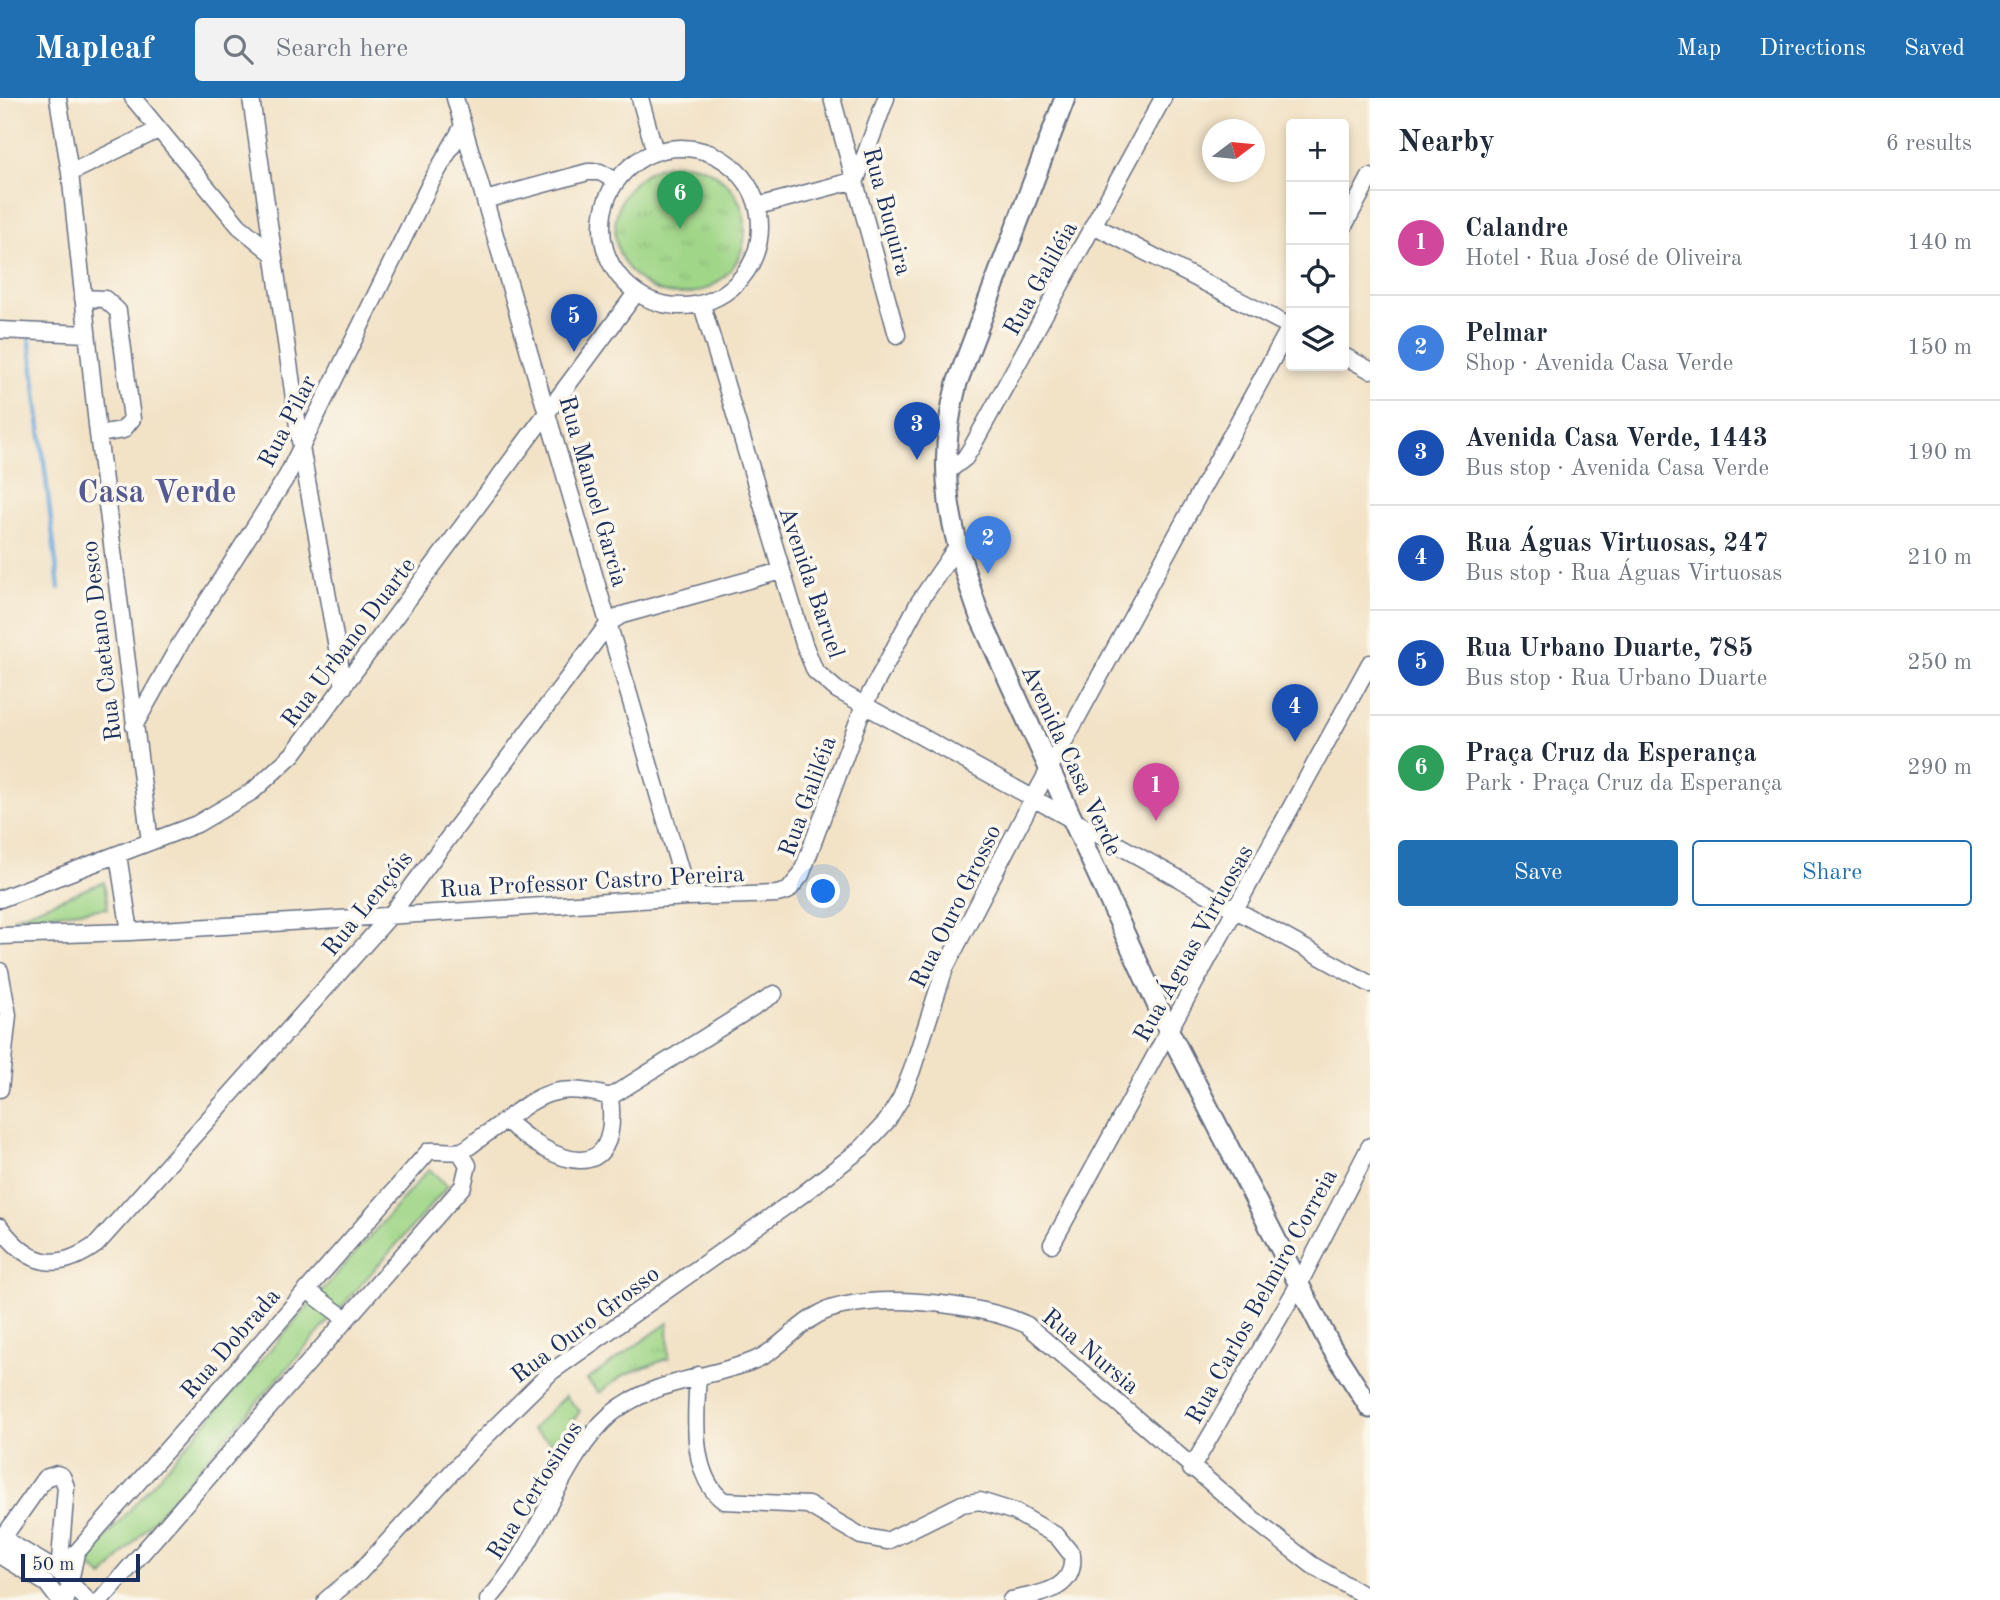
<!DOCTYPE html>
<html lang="en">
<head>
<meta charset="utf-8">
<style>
  body { margin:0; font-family:"Old Standard TT",serif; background:#f2f2f3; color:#1f2937 }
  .controls { position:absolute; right:21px; top:21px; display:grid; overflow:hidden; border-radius:7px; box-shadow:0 4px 10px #0003 }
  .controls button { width:63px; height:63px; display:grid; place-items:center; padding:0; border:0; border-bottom:2px solid #e0e1e3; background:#fff; color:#1f2937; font:35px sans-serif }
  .compass { position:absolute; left:1202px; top:21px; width:63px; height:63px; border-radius:50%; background:#fff; box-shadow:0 4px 10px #0003; rotate:74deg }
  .scale { position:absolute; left:21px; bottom:18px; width:119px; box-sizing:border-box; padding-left:7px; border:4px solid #1b2f5e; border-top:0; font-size:19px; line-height:24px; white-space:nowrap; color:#1b2f5e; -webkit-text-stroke:5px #fbf7ec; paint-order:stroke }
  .you { position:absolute; left:824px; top:794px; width:24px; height:24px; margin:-18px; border:5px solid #fff; border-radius:50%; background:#1a73e8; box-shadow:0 0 0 10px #1a73e833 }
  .badge { display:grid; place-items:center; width:46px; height:46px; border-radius:50%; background:#1f6fb2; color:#fff; font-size:23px; font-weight:700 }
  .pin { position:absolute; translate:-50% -58px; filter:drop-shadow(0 2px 4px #0008) }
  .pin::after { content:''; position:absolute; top:37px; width:24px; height:21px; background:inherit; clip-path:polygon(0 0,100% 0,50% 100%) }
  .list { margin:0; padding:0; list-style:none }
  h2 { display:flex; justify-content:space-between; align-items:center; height:91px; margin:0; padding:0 28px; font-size:30px }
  h2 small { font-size:23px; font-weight:400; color:#747a83 }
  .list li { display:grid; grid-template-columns:46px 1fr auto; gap:21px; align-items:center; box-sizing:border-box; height:105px; padding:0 28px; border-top:2px solid #e0e1e3 }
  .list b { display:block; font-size:26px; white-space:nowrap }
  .list p { margin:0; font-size:23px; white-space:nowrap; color:#747a83 }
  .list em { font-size:23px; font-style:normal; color:#747a83 }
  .actions { display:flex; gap:14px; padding:21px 28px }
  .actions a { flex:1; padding:16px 0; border:2px solid #1f6fb2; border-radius:7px; text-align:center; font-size:24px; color:#1f6fb2 }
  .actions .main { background:#1f6fb2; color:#fff }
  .icon { flex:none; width:38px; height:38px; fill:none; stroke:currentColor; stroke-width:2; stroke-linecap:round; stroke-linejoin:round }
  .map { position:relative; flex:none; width:1370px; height:1502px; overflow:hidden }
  header { display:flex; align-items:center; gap:42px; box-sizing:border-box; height:98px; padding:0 35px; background:#1f6fb2; color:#fff }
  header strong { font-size:33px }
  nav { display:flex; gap:38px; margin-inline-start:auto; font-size:24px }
  .search { width:490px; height:63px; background:#f2f2f3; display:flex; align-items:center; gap:18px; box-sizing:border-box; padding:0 24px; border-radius:7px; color:#747a83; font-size:26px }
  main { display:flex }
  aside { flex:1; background:#fff }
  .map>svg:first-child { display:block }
  .park { fill:url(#park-tufts); stroke:#5e8273; stroke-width:2 }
  .garden { fill:#a0d688; stroke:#5e8273; stroke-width:2 }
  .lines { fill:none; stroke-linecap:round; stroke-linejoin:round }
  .stream { stroke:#6aa9dd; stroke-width:4.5 }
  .minor-casing { stroke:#666e82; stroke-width:19 }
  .major-casing { stroke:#666e82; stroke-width:23 }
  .minor { stroke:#fff; stroke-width:16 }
  .major { stroke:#fff; stroke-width:19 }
  .labels { text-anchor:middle; stroke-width:7; stroke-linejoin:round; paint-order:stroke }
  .street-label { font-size:24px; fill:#1b2f5e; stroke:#fbf7ec }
  .district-label { font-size:32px; font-weight:bold; fill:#555a92; stroke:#fbf7ec }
</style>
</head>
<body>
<header>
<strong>Mapleaf</strong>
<div class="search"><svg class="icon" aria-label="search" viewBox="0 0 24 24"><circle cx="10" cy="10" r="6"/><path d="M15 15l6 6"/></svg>Search here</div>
<nav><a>Map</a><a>Directions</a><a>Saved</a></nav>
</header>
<main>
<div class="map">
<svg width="1370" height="1502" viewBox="0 0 1370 1502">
  <defs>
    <pattern id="park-tufts" width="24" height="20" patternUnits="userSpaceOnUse" patternTransform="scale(1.75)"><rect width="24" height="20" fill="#a0d688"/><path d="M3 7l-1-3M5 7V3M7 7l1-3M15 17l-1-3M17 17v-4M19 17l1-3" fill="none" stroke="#89b878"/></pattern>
  </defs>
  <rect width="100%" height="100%" fill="#fbf7ec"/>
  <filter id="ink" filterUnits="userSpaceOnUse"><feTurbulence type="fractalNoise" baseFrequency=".0143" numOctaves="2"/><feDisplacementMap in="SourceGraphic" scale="14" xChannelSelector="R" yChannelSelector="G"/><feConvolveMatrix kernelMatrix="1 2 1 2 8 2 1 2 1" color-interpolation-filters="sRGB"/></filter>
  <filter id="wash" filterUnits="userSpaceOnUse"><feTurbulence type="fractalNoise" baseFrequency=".00686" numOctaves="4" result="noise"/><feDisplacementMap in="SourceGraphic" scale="28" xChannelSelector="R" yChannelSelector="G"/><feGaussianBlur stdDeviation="1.57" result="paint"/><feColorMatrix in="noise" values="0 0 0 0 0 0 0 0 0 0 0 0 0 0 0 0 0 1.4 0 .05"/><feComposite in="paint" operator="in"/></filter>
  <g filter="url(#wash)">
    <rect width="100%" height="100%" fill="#f2e2c6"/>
    <!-- park -->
    <path class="park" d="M615 131a65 65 0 1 1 130 0a65 65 0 1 1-130 0Z
      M104 784 108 810 13 820Z
      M668 1225 669 1260 624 1277 599 1295 587 1282Z
      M565 1298 580 1313 556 1348 532 1331Z"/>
    <!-- garden -->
    <path class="garden" d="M429 1071 448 1088 103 1479 85 1463Z"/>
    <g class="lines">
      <!-- stream -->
      <path class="stream" d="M29 237 59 490"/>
    </g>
  </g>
  <g filter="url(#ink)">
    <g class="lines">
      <!-- minor casing -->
      <g class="minor-casing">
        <path id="minor" d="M58 0 70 75 98 336 150 744
          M133 0 239 128 272 155
          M251 0 301 349 344 589
          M455 0 688 799
          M640 0 655 54
          M832 0 897 237
          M602 129a79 79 0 1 1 158 0a79 79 0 1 1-158 0Z
          M70 75 158 32
          M485 102 588 74H600L616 83
          M758 108 856 82 886 0
          M1095 128 1291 229
          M1344 128 1370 79
          M83 200 105 201 118 213 132 321 123 332 98 336
          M702 207 804 546 815 573 837 592 1370 886
          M0 232 87 236
          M1344 258 1370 272
          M947 374 965 360 973 347 1163 0
          M134 628 180 546 287 378 430 86 463 28
          M118 757 130 834
          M0 801 197 726 253 693 293 656 636 195
          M0 838 130 834 688 799 777 796 788 793 801 777 864 607 919 504 956 450
          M0 873 8 917 0 991
          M610 999 774 896
          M507 1023C552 1065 621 1093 610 999
          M0 1129C29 1168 57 1175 97 1146L390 818 609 525 622 517 781 473
          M1052 1146 1370 565
          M307 1192 346 1221
          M698 1277C696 1315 689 1378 724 1403L808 1407 861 1438 887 1443 962 1406 980 1403 1015 1414 1057 1438 1072 1457C1076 1493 1038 1496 1011 1502
          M1191 1371 1299 1186 1370 1048
          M0 1439 59 1474 87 1502
          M0 1444 45 1380 57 1376 62 1378 66 1389 59 1474
          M0 1457 47 1486 59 1502
          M66 1502 76 1455 429 1053C439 1052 453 1055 461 1053 468 1051 477 1042 483 1038 531 1006 546 979 610 999
          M101 1502 463 1088 468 1067 460 1054
          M326 1502 359 1475 474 1350 551 1274 803 1096 862 1050 887 1023 901 1000 912 972 945 870 1028 710 1291 227
          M488 1502C537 1450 561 1360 611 1316 651 1283 704 1281 750 1264 777 1255 794 1229 819 1216 864 1192 982 1205 1027 1227L1253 1421 1312 1467 1370 1501"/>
      </g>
      <!-- major casing -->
      <g class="major-casing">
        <path id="major" d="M1065 0 957 285C934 372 951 437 980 519L1170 935 1330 1247 1370 1310"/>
      </g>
      <!-- minor -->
      <use href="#minor" class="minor"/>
      <!-- major -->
      <use href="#major" class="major"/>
    </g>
  </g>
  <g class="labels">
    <!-- street labels -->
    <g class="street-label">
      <text transform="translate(888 113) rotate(75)" y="8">Rua Buquira</text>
      <text transform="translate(1040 180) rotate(-61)" y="8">Rua Galiléia</text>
      <text transform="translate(287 323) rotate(-63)" y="8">Rua Pilar</text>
      <text transform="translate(594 393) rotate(74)" y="8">Rua Manoel Garcia</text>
      <text transform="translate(812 484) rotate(71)" y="8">Avenida Baruel</text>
      <text transform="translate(101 543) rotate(-97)" y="8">Rua Caetano Desco</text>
      <text transform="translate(348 544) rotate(-53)" y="8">Rua Urbano Duarte</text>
      <text transform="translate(1072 662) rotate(65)" y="8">Avenida Casa Verde</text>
      <text transform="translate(807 698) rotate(-70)" y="8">Rua Galiléia</text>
      <text transform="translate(592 783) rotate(-3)" y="8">Rua Professor Castro Pereira</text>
      <text transform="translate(367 805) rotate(-51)" y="8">Rua Lençóis</text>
      <text transform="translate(955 808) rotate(-64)" y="8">Rua Ouro Grosso</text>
      <text transform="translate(1193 845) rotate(-61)" y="8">Rua Águas Virtuosas</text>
      <text transform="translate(1261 1198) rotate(-61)" y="8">Rua Carlos Belmiro Correia</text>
      <text transform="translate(585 1226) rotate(-37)" y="8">Rua Ouro Grosso</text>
      <text transform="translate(230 1245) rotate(-49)" y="8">Rua Dobrada</text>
      <text transform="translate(1091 1253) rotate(40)" y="8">Rua Nursia</text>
      <text transform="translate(534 1392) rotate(-58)" y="8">Rua Certosinos</text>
    </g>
    <!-- district labels -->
    <g class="district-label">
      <text x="157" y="404">Casa Verde</text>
    </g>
  </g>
</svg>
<div class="controls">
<button>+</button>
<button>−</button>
<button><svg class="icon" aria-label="locate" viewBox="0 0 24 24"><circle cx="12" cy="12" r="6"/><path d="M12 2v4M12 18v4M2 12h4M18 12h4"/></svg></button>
<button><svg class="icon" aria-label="layers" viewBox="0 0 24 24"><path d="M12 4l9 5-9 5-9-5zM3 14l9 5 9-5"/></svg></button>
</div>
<svg class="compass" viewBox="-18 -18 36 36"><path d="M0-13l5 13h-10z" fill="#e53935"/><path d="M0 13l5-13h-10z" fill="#747a83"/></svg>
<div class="scale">50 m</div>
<div class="you"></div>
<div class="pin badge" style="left:1156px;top:723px;background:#d1479c">1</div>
<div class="pin badge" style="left:988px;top:476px;background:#3f7fe0">2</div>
<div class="pin badge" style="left:917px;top:362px;background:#1a4fb4">3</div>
<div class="pin badge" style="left:1295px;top:644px;background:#1a4fb4">4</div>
<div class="pin badge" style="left:574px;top:254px;background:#1a4fb4">5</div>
<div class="pin badge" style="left:680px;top:131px;background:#2e9e5b">6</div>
</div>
<aside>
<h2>Nearby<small>6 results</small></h2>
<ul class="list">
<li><span class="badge" style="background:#d1479c">1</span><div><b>Calandre</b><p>Hotel · Rua José de Oliveira</p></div><em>140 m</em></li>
<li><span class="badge" style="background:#3f7fe0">2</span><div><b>Pelmar</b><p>Shop · Avenida Casa Verde</p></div><em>150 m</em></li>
<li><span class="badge" style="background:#1a4fb4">3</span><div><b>Avenida Casa Verde, 1443</b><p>Bus stop · Avenida Casa Verde</p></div><em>190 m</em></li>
<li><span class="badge" style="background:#1a4fb4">4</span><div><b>Rua Águas Virtuosas, 247</b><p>Bus stop · Rua Águas Virtuosas</p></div><em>210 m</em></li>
<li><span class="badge" style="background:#1a4fb4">5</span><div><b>Rua Urbano Duarte, 785</b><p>Bus stop · Rua Urbano Duarte</p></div><em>250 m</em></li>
<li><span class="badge" style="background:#2e9e5b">6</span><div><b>Praça Cruz da Esperança</b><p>Park · Praça Cruz da Esperança</p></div><em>290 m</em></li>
</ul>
<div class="actions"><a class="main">Save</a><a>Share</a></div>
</aside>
</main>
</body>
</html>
